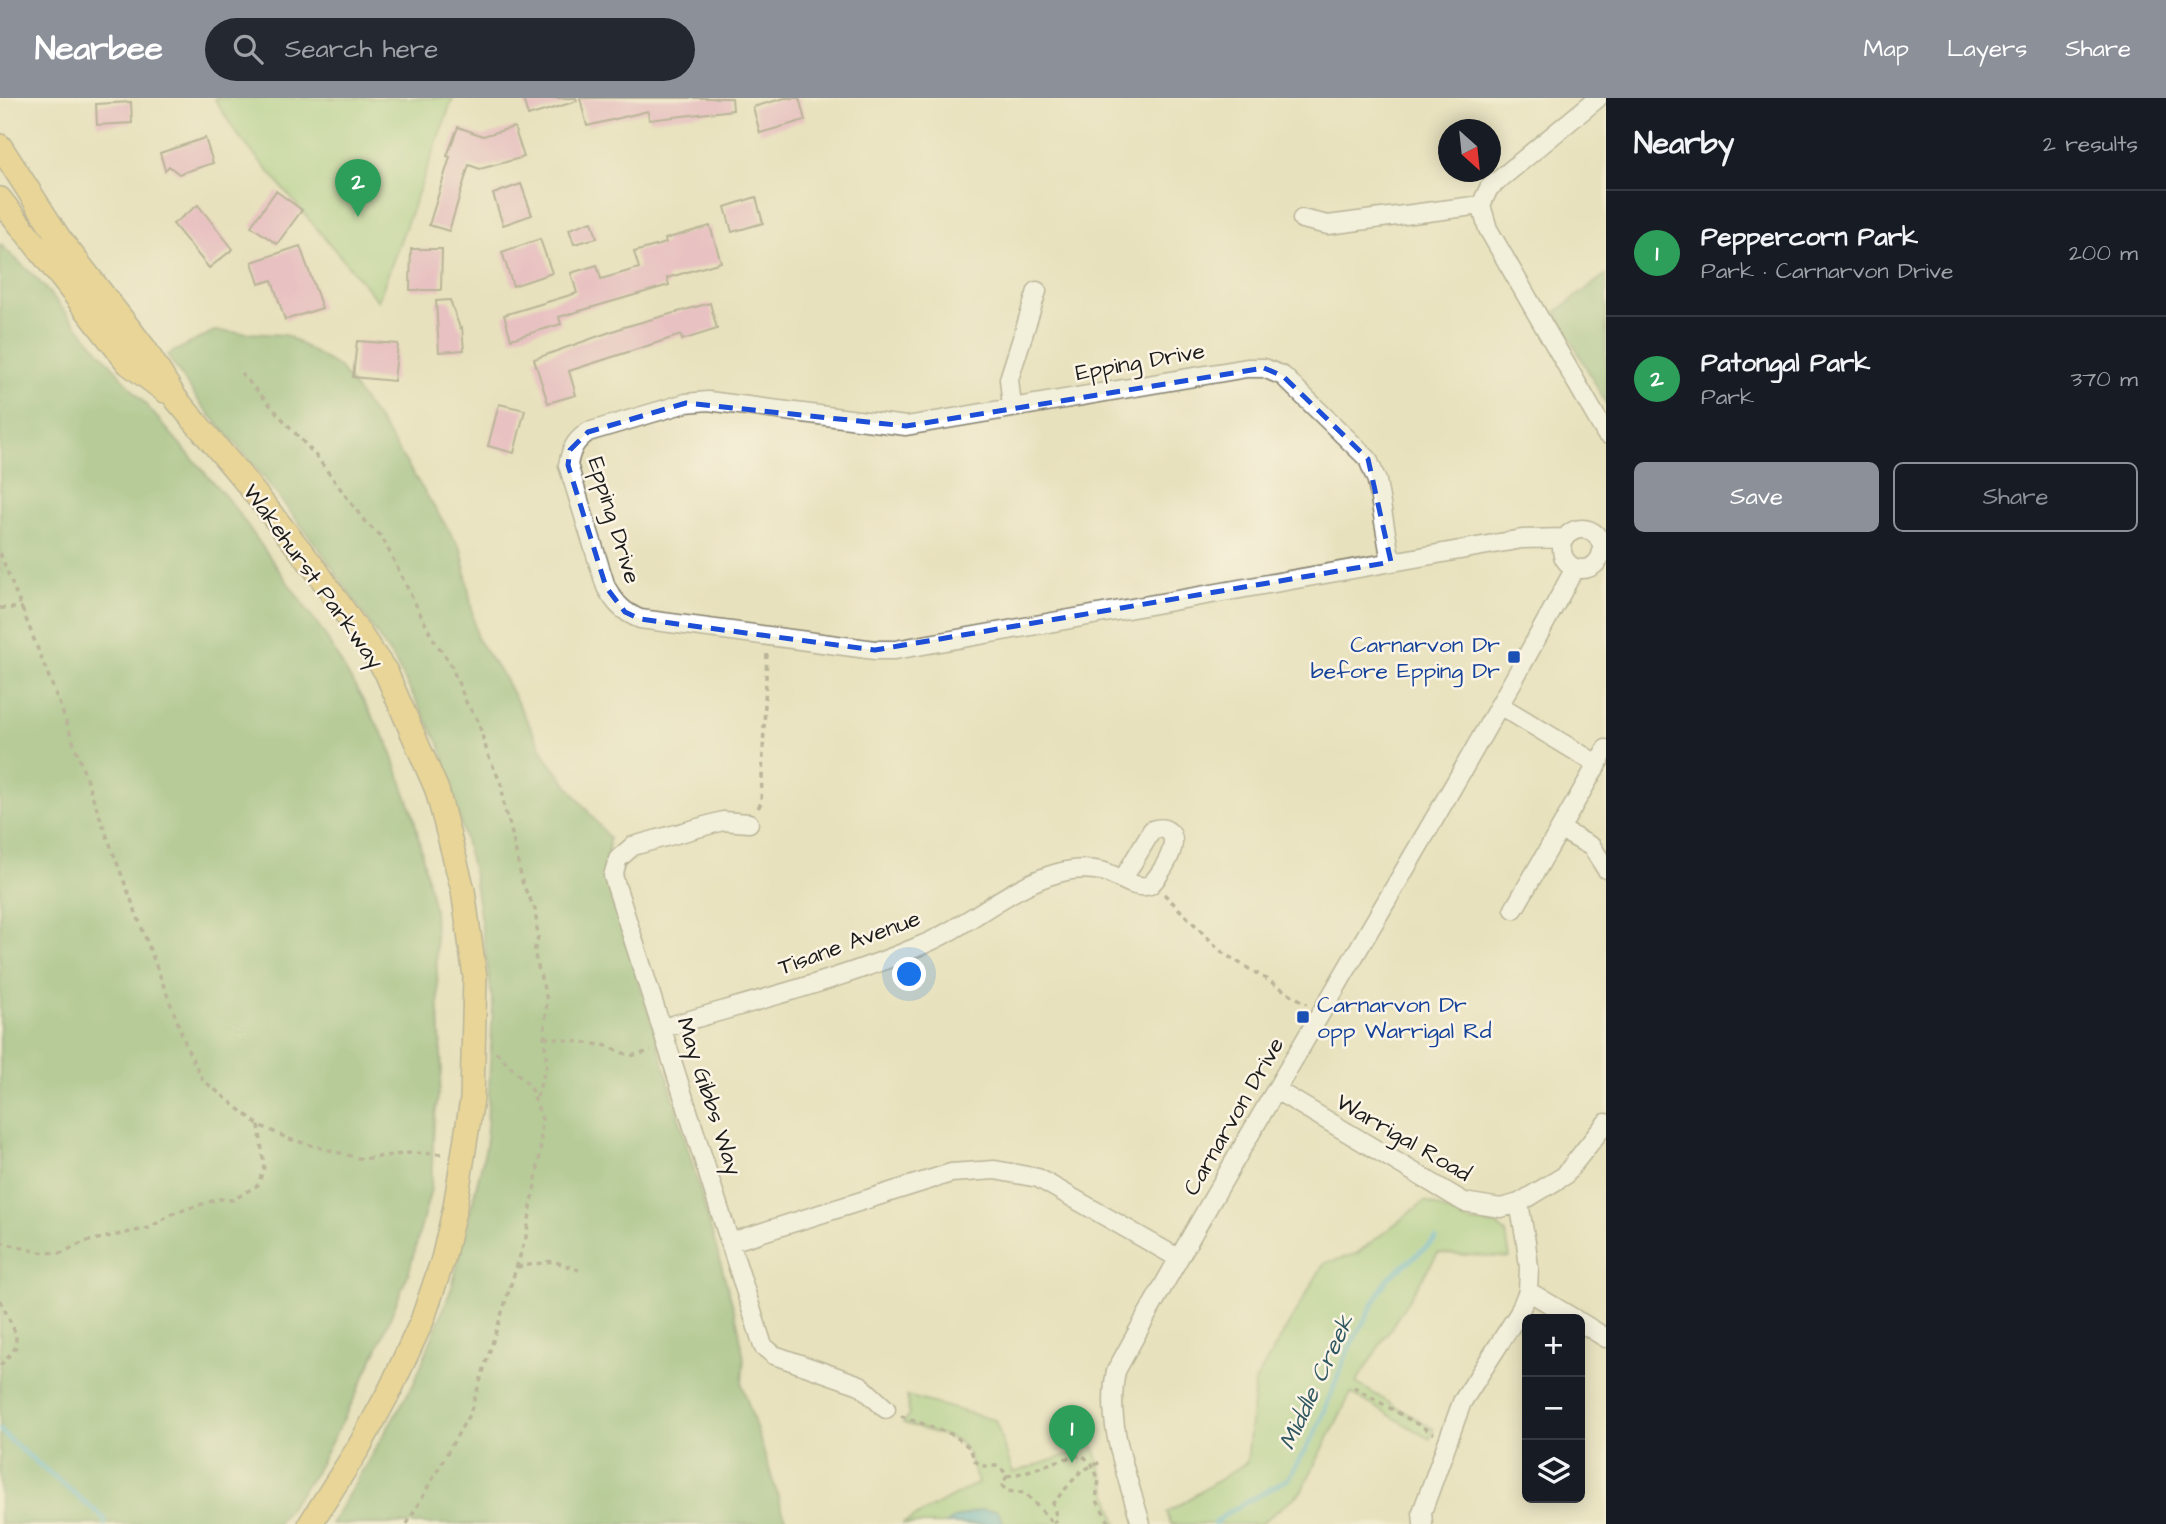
<!DOCTYPE html>
<html lang="en">
<head>
<meta charset="utf-8">
<style>
  body { margin:0; font-family:"Architects Daughter",sans-serif; background:#242831; color:#f1f3f6 }
  .controls { position:absolute; right:21px; bottom:21px; display:grid; overflow:hidden; border-radius:10px; box-shadow:0 4px 18px #0003 }
  .controls button { width:63px; height:63px; display:grid; place-items:center; padding:0; border:0; border-bottom:2px solid #363941; background:#171b24; color:#f1f3f6; font:35px sans-serif }
  .compass { position:absolute; left:1438px; top:21px; width:63px; height:63px; border-radius:50%; background:#171b24; box-shadow:0 4px 18px #0003; rotate:153deg }
  .you { position:absolute; left:910px; top:877px; width:24px; height:24px; margin:-18px; border:5px solid #fff; border-radius:50%; background:#1a73e8; box-shadow:0 0 0 10px #1a73e833 }
  .badge { display:grid; place-items:center; width:46px; height:46px; border-radius:50%; background:#8c9099; color:#fff; font-size:23px; font-weight:700 }
  .pin { position:absolute; translate:-50% -58px; filter:drop-shadow(0 2px 4px #0008) }
  .pin::after { content:''; position:absolute; top:37px; width:24px; height:21px; background:inherit; clip-path:polygon(0 0,100% 0,50% 100%) }
  .list { margin:0; padding:0; list-style:none }
  h2 { display:flex; justify-content:space-between; align-items:center; height:91px; margin:0; padding:0 28px; font-size:30px }
  h2 small { font-size:23px; font-weight:400; color:#9ea1a6 }
  .list li { display:grid; grid-template-columns:46px 1fr auto; gap:21px; align-items:center; box-sizing:border-box; height:126px; padding:0 28px; border-top:2px solid #363941 }
  .list b { display:block; font-size:26px; white-space:nowrap }
  .list p { margin:0; font-size:23px; white-space:nowrap; color:#9ea1a6 }
  .list em { font-size:23px; font-style:normal; color:#9ea1a6 }
  .actions { display:flex; gap:14px; padding:21px 28px }
  .actions a { flex:1; padding:16px 0; border:2px solid #8c9099; border-radius:10px; text-align:center; font-size:24px; color:#8c9099 }
  .actions .main { background:#8c9099; color:#fff }
  .icon { flex:none; width:38px; height:38px; fill:none; stroke:currentColor; stroke-width:2; stroke-linecap:round; stroke-linejoin:round }
  .map { position:relative; flex:none; width:1606px; height:1426px; overflow:hidden }
  header { display:flex; align-items:center; gap:42px; box-sizing:border-box; height:98px; padding:0 35px; background:#8c9099; color:#fff }
  header strong { font-size:33px }
  nav { display:flex; gap:38px; margin-inline-start:auto; font-size:24px }
  .search { width:490px; height:63px; background:#242831; display:flex; align-items:center; gap:18px; box-sizing:border-box; padding:0 24px; border-radius:38px; color:#9ea1a6; font-size:26px }
  main { display:flex }
  aside { flex:1; background:#171b24 }
  .map>svg:first-child { display:block }
  .green { fill:#98cb7b; stroke:#5a744c; stroke-width:2 }
  .forest { fill:#7aaf6b; stroke:#4b6644; stroke-width:2 }
  .water { fill:#4fb1ce; stroke:#366675; stroke-width:2 }
  .lines { fill:none; stroke-linecap:round; stroke-linejoin:round }
  .stream { stroke:#4fb1ce; stroke-width:5 }
  .building { fill:#e99bc7 }
  .minor-casing { stroke:#827e6c; stroke-width:21 }
  .major-casing { stroke:#827e6c; stroke-width:26 }
  .path { stroke:#827e6c; stroke-width:3.5; stroke-dasharray:5 5; stroke-linecap:butt }
  .minor { stroke:#fff; stroke-width:18 }
  .major { stroke:#eac669; stroke-width:23 }
  .marked { fill:none; stroke:#1d4ed8; stroke-width:5; stroke-dasharray:14 9; stroke-linejoin:round }
  .transit-dot { fill:#1a4fb4; stroke:#fcf5e5; stroke-width:2.5 }
  .labels { text-anchor:middle; stroke-width:5; stroke-linejoin:round; paint-order:stroke }
  .street-label { font-size:23px; fill:#1c1c1c; stroke:#fcf5e5 }
  .transit-label { font-size:23px; fill:#164399; stroke:#fcf5e5; text-anchor:end }
  .water-label { font-size:24px; font-style:italic; fill:#305863; stroke:#fcf5e5 }
</style>
</head>
<body>
<header>
<strong>Nearbee</strong>
<div class="search"><svg class="icon" aria-label="search" viewBox="0 0 24 24"><circle cx="10" cy="10" r="6"/><path d="M15 15l6 6"/></svg>Search here</div>
<nav><a>Map</a><a>Layers</a><a>Share</a></nav>
</header>
<main>
<div class="map">
<svg width="1606" height="1426" viewBox="0 0 1606 1426">
  <rect width="100%" height="100%" fill="#fcf5e5"/>
  <filter id="ink" filterUnits="userSpaceOnUse"><feTurbulence type="fractalNoise" baseFrequency=".0143" numOctaves="2"/><feDisplacementMap in="SourceGraphic" scale="14" xChannelSelector="R" yChannelSelector="G"/><feConvolveMatrix kernelMatrix="1 2 1 2 8 2 1 2 1" color-interpolation-filters="sRGB"/></filter>
  <filter id="wash" filterUnits="userSpaceOnUse"><feTurbulence type="fractalNoise" baseFrequency=".00686" numOctaves="4" result="noise"/><feDisplacementMap in="SourceGraphic" scale="28" xChannelSelector="R" yChannelSelector="G"/><feGaussianBlur stdDeviation="1.57" result="paint"/><feColorMatrix in="noise" values="0 0 0 0 0 0 0 0 0 0 0 0 0 0 0 0 0 1.4 0 .05"/><feComposite in="paint" operator="in"/></filter>
  <g filter="url(#wash)">
    <rect width="100%" height="100%" fill="#e8e1bd"/>
    <!-- green -->
    <path class="green" d="M214 0H453L378 203 237 36Z
      M1425 1103 1470 1124 1495 1126 1506 1135 1510 1160 1438 1155 1356 1285 1434 1331 1430 1341 1351 1295 1301 1394 1260 1426H1171L1167 1415 1247 1364 1255 1284 1324 1165 1356 1156Z
      M907 1298 995 1322 1013 1375 1094 1348 1117 1426H902L978 1385 967 1354 957 1342 903 1325 909 1317Z"/>
    <!-- forest -->
    <path class="forest" d="M0 146 37 181 232 406 323 534 388 645 414 719 434 811 442 974 434 1025 431 1091 409 1174 377 1252 353 1303 315 1375 277 1426H0Z
      M1606 176V306L1556 214Z
      M214 233 286 237 340 270 386 333 462 453 477 541 505 581 548 662 609 740 607 784 653 928 738 1226 744 1261 742 1286 787 1426H331L414 1285 452 1189 486 1048 493 907 474 778 441 649 395 564 324 457 249 361 202 308 167 257Z"/>
    <!-- water -->
    <path class="water" d="M980 1412H997L1004 1426H946L956 1420Z"/>
    <g class="lines">
      <!-- stream -->
      <path class="stream" d="M0 1332 12 1344 105 1421V1426
        M1214 1426 1227 1415 1288 1381 1316 1334 1349 1250 1387 1181 1436 1141"/>
    </g>
    <g id="blocks">
      <!-- building -->
      <path class="building" d="M523 0H576L577 3 528 18Z
        M580 0H732L733 12 649 22 648 13 587 28Z
        M785 0H799L805 22 760 35 753 9Z
        M131 4 132 25 97 27 96 6Z
        M458 29 483 38 514 29 524 59 480 71 469 67 449 133 429 127 450 59 447 58Z
        M205 40 213 65 179 76 169 68 165 72 160 55Z
        M521 86 532 117 503 127 493 96Z
        M276 93 302 112 277 146 251 128Z
        M756 99 763 125 732 134 725 109Z
        M198 107 233 151 209 170 173 126Z
        M592 123 597 140 574 146 569 131Z
        M710 128 721 164 667 180 669 187 559 219 561 226 511 241 504 217 577 195 571 175 597 167 601 181 639 170 634 154 666 145 665 141Z
        M540 141 552 175 513 188 502 154Z
        M300 148 322 210 285 222 272 182 259 186 252 164Z
        M411 151H442L441 192H410Z
        M450 202 460 230 462 229 464 252 439 254 436 203Z
        M710 205 717 231 682 242 681 237 569 273 576 297 548 305 534 261 624 229Z
        M357 243 398 246 394 283 353 279Z
        M499 306 525 312 514 355 488 348Z"/>
    </g>
  </g>
  <g filter="url(#ink)">
    <use href="#blocks" fill-opacity="0" stroke="#827e6c" stroke-width="2"/>
    <g class="lines">
      <!-- minor casing -->
      <g class="minor-casing">
        <path id="minor" d="M1598 0 1489 90 1481 107 1488 131 1606 336
          M1302 121 1328 127 1481 107
          M1012 309 1009 281 1037 193
          M1562 451a20 20 0 1 1 40 0a20 20 0 1 1-40 0Z
          M1391 464 1377 383 1368 361 1283 278 1264 270H1247L906 328 708 303 686 305 588 334C575 343 571 351 568 367L606 489C615 505 623 514 640 521L875 552H895L1522 441 1566 440
          M1501 608 1597 666
          M749 725 723 723 633 748 618 761 613 778 763 1248 774 1257 860 1287 886 1311
          M1560 731 1592 749 1606 771
          M1514 811 1606 651
          M663 930C749 904 839 883 922 847 969 828 1009 788 1058 775 1072 771 1087 770 1101 773 1117 776 1134 793 1150 787 1160 778 1183 743 1168 733 1163 729 1158 730 1152 732L1123 781
          M1276 992 1464 1104 1501 1110 1519 1105 1564 1078 1606 1025
          M731 1144 951 1075 995 1072 1038 1080 1178 1160
          M1528 1193 1575 1221
          M1580 1224 1606 1240
          M1141 1426C1127 1377 1105 1324 1116 1273 1264 1002 1429 742 1575 470
          M1423 1426 1422 1414 1462 1304 1519 1215 1528 1193 1529 1170 1526 1144 1519 1105"/>
      </g>
      <!-- major casing -->
      <g class="major-casing">
        <path id="major" d="M0 48 59 140 145 251 176 301 241 378 316 472 386 574 437 692 463 792 475 879 472 1001 455 1109 443 1161 422 1223 391 1290 359 1349 310 1426
          M0 101 128 265 165 293"/>
      </g>
      <!-- path -->
      <path class="path" d="M241 275 316 358 366 425 382 439 432 539 450 565 467 606 478 623 488 657 502 688 504 710 510 727 523 787 535 811 538 839 534 854 547 902 544 939 547 965 536 1002
        M0 455 63 615 102 725 188 952 203 982 259 1027 289 1041 362 1061 410 1055 444 1056
        M0 510H23
        M758 710 761 705 767 554
        M1164 796 1223 855 1307 906
        M544 939 608 948 630 958 651 953
        M0 1144 38 1154 61 1155 84 1144 149 1130 174 1115 193 1109 219 1101 233 1102 258 1087 264 1069 259 1027
        M517 1169 553 1163 579 1172
        M0 1202 16 1236V1249L0 1268
        M1354 1289 1434 1336
        M901 1318 954 1337 970 1350 975 1363 982 1368H999L1007 1377
        M1007 1378C1033 1374 1056 1361 1082 1357L1092 1366 1099 1382 1096 1401 1110 1426
        M1007 1378 1002 1387 1006 1393 1025 1395 1053 1425
        M1053 1425 1057 1422 1053 1405 1081 1373 1103 1363
        M407 1426 470 1315 526 1139 540 1057 542 1021 530 988 493 951"/>
      <!-- minor -->
      <use href="#minor" class="minor"/>
      <!-- major -->
      <use href="#major" class="major"/>
    </g>
  </g>
  <!-- marked area -->
  <path d="M0 0H1606V1426H0ZM1264 270 1283 278 1368 361 1391 464 875 552 640 521 625 514 606 489 568 367 570 352 588 334 686 305 906 328Z" fill="#e8e1bd" fill-opacity=".55" fill-rule="evenodd"/>
  <path class="marked" d="M1264 270 1283 278 1368 361 1391 464 875 552 640 521 625 514 606 489 568 367 570 352 588 334 686 305 906 328Z"/>
  <!-- markers -->
  <g class="transit-dot">
    <rect x="1507" y="552" width="14" height="14" rx="3.5"/>
    <rect x="1296" y="912" width="14" height="14" rx="3.5"/>
  </g>
  <g class="labels">
    <!-- street labels -->
    <g class="street-label">
      <text transform="translate(1140 263) rotate(-10)" y="8">Epping Drive</text>
      <text transform="translate(615 422) rotate(73)" y="8">Epping Drive</text>
      <text transform="translate(314 478) rotate(54)" y="8">Wakehurst Parkway</text>
      <text transform="translate(849 844) rotate(-20)" y="8">Tisane Avenue</text>
      <text transform="translate(710 998) rotate(72)" y="8">May Gibbs Way</text>
      <text transform="translate(1233 1018) rotate(-60)" y="8">Carnarvon Drive</text>
      <text transform="translate(1404 1039) rotate(30)" y="8">Warrigal Road</text>
    </g>
    <!-- transit labels -->
    <g class="transit-label">
      <text x="1500" y="554">Carnarvon Dr<tspan x="1500" dy="26">before Epping Dr</tspan></text>
      <text x="1317" y="914" text-anchor="start">Carnarvon Dr<tspan x="1317" dy="26">opp Warrigal Rd</tspan></text>
    </g>
    <!-- water labels -->
    <g class="water-label">
      <text transform="translate(1316 1284) rotate(-65)" y="8">Middle Creek</text>
    </g>
  </g>
</svg>
<div class="controls">
<button>+</button>
<button>−</button>
<button><svg class="icon" aria-label="layers" viewBox="0 0 24 24"><path d="M12 4l9 5-9 5-9-5zM3 14l9 5 9-5"/></svg></button>
</div>
<svg class="compass" viewBox="-18 -18 36 36"><path d="M0-13l5 13h-10z" fill="#e53935"/><path d="M0 13l5-13h-10z" fill="#9ea1a6"/></svg>
<div class="you"></div>
<div class="pin badge" style="left:1072px;top:1365px;background:#2e9e5b">1</div>
<div class="pin badge" style="left:358px;top:119px;background:#2e9e5b">2</div>
</div>
<aside>
<h2>Nearby<small>2 results</small></h2>
<ul class="list">
<li><span class="badge" style="background:#2e9e5b">1</span><div><b>Peppercorn Park</b><p>Park · Carnarvon Drive</p></div><em>200 m</em></li>
<li><span class="badge" style="background:#2e9e5b">2</span><div><b>Patongal Park</b><p>Park</p></div><em>370 m</em></li>
</ul>
<div class="actions"><a class="main">Save</a><a>Share</a></div>
</aside>
</main>
</body>
</html>
